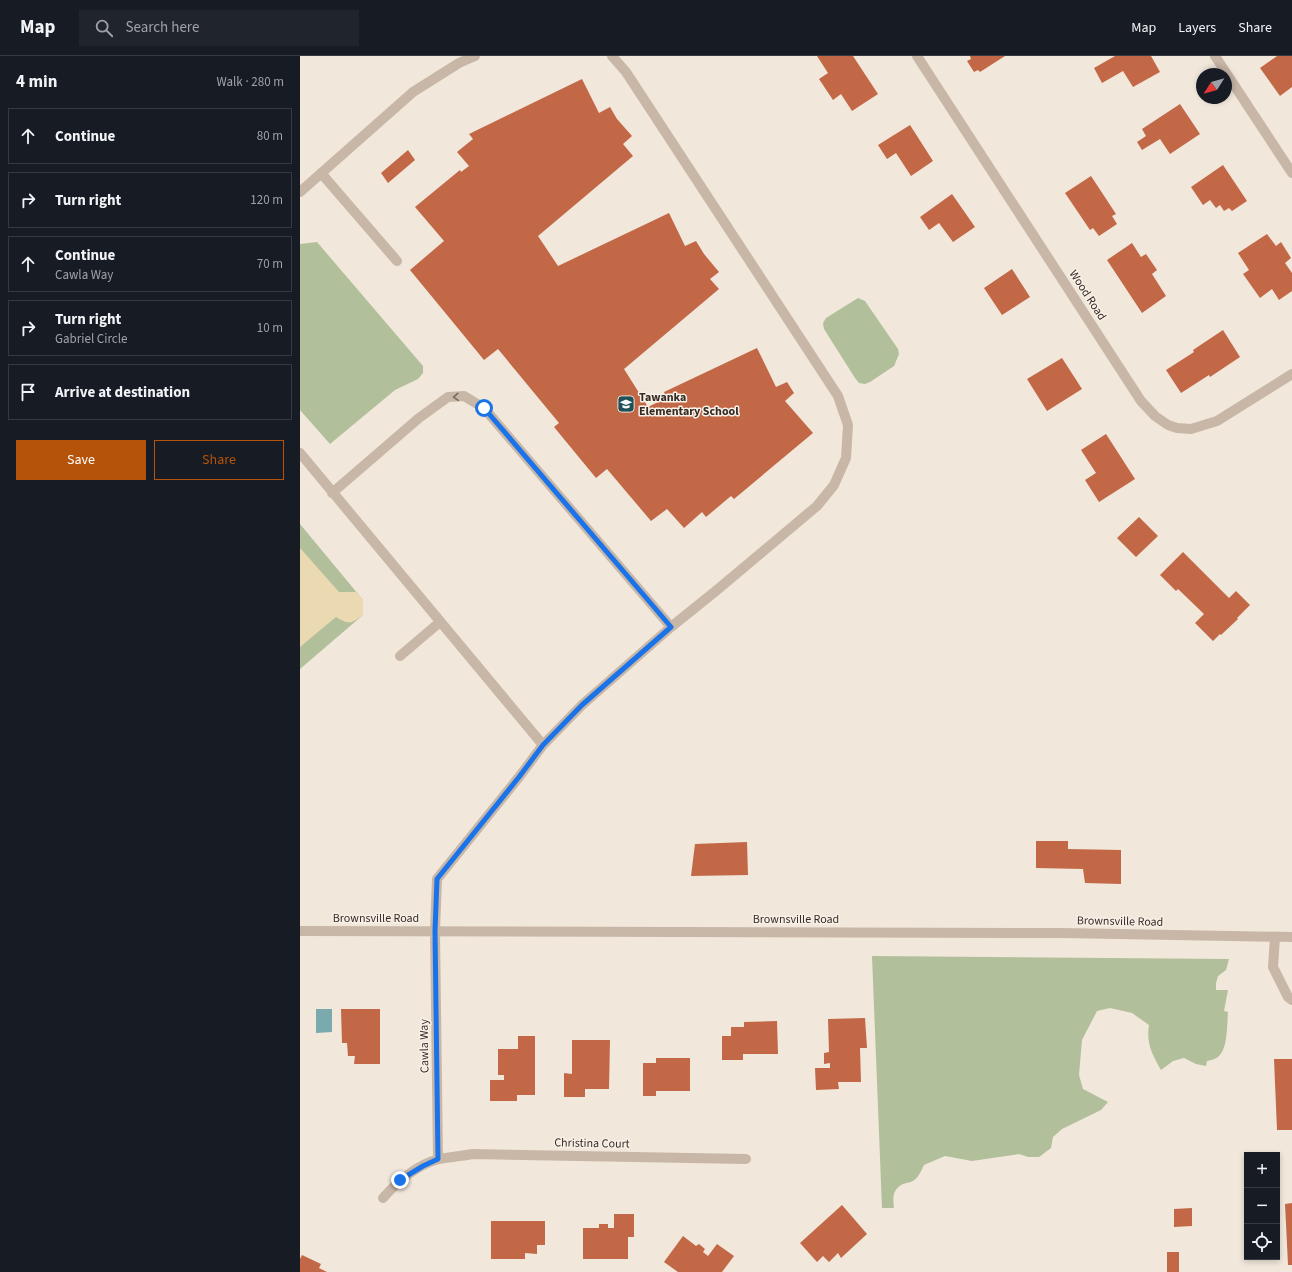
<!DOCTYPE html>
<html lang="en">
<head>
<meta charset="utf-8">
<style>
  body { margin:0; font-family:"Source Sans 3",sans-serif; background:#20242c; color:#f1f3f6 }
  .controls { position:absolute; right:12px; bottom:12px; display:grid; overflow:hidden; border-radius:0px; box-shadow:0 2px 6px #0003 }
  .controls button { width:36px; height:36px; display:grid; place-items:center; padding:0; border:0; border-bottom:1px solid #363941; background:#171b24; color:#f1f3f6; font:20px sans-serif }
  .compass { position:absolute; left:896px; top:12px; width:36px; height:36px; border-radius:50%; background:#171b24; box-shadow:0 2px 6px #0003; rotate:233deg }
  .stop { position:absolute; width:12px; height:12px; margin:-9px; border:3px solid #1a73e8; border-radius:50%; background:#fff }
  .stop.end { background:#1a73e8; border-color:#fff; box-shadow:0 1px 4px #0008 }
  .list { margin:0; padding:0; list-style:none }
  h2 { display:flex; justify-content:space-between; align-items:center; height:52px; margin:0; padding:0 16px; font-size:17px }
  h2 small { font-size:13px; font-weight:400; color:#9ea1a6 }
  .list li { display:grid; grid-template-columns:26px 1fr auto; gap:12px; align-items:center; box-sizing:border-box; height:56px; margin:0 8px 8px; padding:0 8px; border:1px solid #363941; border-radius:0px }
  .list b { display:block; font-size:15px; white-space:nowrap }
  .list p { margin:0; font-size:13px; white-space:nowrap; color:#9ea1a6 }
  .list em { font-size:13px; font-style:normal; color:#9ea1a6 }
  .actions { display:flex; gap:8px; padding:12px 16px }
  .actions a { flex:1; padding:9px 0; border:1px solid #b45309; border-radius:0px; text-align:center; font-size:14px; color:#b45309 }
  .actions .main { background:#b45309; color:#fff }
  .icon { flex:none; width:22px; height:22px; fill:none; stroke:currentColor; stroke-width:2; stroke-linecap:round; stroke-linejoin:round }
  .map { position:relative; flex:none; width:992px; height:1216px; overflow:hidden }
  header { display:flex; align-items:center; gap:24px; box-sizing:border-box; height:56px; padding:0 20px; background:#171b24; border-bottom:1px solid #363941 }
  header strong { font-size:19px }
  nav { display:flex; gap:22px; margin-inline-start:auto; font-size:14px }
  .search { width:280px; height:36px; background:#20242c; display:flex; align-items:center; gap:10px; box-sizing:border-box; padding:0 14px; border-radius:0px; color:#9ea1a6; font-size:15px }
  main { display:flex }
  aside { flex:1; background:#171b24 }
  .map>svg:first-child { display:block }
  .green { fill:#b2bf9b }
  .sand { fill:#ebd9b2 }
  .water { fill:#7aaaad }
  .building { fill:#c26847 }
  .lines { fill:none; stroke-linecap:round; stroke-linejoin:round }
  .minor { stroke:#c8b7a7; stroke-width:10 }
  .oneway { stroke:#776b61 }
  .route { stroke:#1a73e8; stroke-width:5 }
  .labels { text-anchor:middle; stroke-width:3; stroke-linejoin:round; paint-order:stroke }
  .street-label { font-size:12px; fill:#352c27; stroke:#f9f1e7 }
  .poi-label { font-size:12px; font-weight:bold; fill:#352c27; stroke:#f9f1e7; text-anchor:start }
</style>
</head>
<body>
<header>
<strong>Map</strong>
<div class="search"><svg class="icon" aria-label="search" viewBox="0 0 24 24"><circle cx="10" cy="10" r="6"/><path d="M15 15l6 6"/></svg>Search here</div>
<nav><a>Map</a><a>Layers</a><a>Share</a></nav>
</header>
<main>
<aside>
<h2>4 min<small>Walk · 280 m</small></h2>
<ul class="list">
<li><svg class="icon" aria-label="ahead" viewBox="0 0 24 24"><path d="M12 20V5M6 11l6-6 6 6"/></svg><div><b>Continue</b></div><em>80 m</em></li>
<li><svg class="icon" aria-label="right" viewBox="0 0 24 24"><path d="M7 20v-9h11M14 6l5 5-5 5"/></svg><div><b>Turn right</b></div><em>120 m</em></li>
<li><svg class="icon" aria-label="ahead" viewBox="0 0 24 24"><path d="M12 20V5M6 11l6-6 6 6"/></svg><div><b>Continue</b><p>Cawla Way</p></div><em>70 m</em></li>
<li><svg class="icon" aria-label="right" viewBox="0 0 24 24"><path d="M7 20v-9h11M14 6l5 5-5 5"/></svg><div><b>Turn right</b><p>Gabriel Circle</p></div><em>10 m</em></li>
<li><svg class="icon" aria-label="arrive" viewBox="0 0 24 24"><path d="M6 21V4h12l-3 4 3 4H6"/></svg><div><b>Arrive at destination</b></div></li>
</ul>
<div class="actions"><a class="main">Save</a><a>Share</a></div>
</aside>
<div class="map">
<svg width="992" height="1216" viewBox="0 0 992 1216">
  <rect width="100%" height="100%" fill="#f1e7db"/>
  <!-- green -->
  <path class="green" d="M17 186 123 310V317L118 323 95 334 30 388 0 354V188Z
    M558 242 565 245 598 293 599 298 594 310 570 326 565 328 559 327 555 322 524 273 523 267 526 262Z
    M0 468 63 544V559L0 613Z
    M572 900 929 903 926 914 918 920 916 927V934H928L924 955 928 956C927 967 928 992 919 1000 916 1003 912 1004 907 1005L906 1010 896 1008 884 1002 873 1005 861 1014C852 998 846 987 849 969L832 957 810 952 797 955 782 984 779 1019 783 1033 808 1046 801 1054 762 1073 753 1081 751 1092 739 1101H728L719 1098 672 1105 645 1100 624 1109C621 1115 619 1121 613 1125 609 1127 604 1127 601 1129 592 1135 593 1143 594 1152H582Z"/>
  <!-- sand -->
  <path class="sand" d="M0 493H1L39 536H56L63 544V559C51 568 49 569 36 561L0 591Z"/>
  <!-- water -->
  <path class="water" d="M16 953H32V976L16 977Z"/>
  <!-- building -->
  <path class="building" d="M517 0H553L578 38 552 55 541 38 533 44 519 23 528 17Z
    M670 0H705L680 16 678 14 674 16 667 5 671 3Z
    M815 0H851L860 16 833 31 823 15 802 27 794 12Z
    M977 0H992V31L980 40 960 12Z
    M282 23 299 57 310 51 317 63 332 80 323 88 333 100 238 180 258 210 369 157 385 190 396 185 404 198 419 216 410 223 419 233 324 313 348 351 366 342 364 336 457 292 476 331 487 326 494 337 485 345 513 377 434 443 431 440 406 461 402 456 384 472 367 453 351 465 307 413 296 422 254 371 259 367 198 293 184 304 110 214 144 185 115 151 160 114 161 116 169 110 157 96 173 83 169 78Z
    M880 48 900 78 870 98 860 83 842 94 837 86 846 80 842 73Z
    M610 69 633 105 611 120 596 97 587 103 578 89Z
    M108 94 115 104 88 127 81 117Z
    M923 109 947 145 932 155 929 152 924 155 920 149 916 152 910 144 903 149 891 131Z
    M791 120 816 158 812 160 817 168 799 180 793 172 790 174 765 137Z
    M652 138 675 171 653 186 639 167 629 174 620 161Z
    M967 178 976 190 981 186 991 202 985 207 992 217V235L979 244 972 233 960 242 943 218 949 214 938 197Z
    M832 187 841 201 846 198 857 214 852 218 866 240 842 257 807 204Z
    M712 213 730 241 702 259 684 232Z
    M923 274 940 301 910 321 909 319 881 337 866 314 894 296 893 294Z
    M762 302 782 333 747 355 727 323Z
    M806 378 835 423 799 446 785 424 796 417 781 394Z
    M839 461 858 480 836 501 817 482Z
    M883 496 929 542 936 535 950 549 937 562 938 563 921 579 920 578 913 585 895 567 904 558 878 533 876 535 860 519Z
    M736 785H768V793L821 794V828L785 827 783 813 736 812Z
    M447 786 448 819 391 820 395 788Z
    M41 953H80V1008H54L55 1000H48L47 987H42Z
    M565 962 567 992H560L561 1026H538L539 1033 516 1034 515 1012H530V1007L524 1008V997L529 996 528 963Z
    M477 965 478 998H443V1004H422V980H431V971H444V966Z
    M218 980H235V1039H217V1045H190V1024H204V1019H198V993H218Z
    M272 984H310L309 1033H285V1041H264V1017L272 1018Z
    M356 1002H390V1035H356V1040H343V1007H356Z
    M974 1003H992V1074H977Z
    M992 1147V1209H988L985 1148Z
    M542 1149 567 1178 541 1202 538 1197 529 1206 523 1200 517 1206 500 1187Z
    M892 1152V1170L874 1171V1153Z
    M314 1158H334V1181H328V1203H283V1172H299V1168H308V1172H314Z
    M191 1165H245V1189H237V1198L225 1197V1203H191Z
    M383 1180 396 1190 399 1188 405 1193 403 1196 408 1200 417 1188 434 1200 422 1216H378L364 1206Z
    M867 1196H879V1216H867Z
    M2 1199 21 1208 19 1212 27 1216H0V1203Z"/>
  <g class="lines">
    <!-- minor -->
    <path class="minor" d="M617 0 841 345 855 360 868 369 877 372 891 373 917 365 992 318
      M915 0 992 117
      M21 117 97 205
      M0 136 113 36 159 7 175 0
      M0 397 243 689
      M32 437 119 362 148 341 164 340 184 352 371 571
      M100 600 140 566
      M0 875 762 877 992 881
      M975 881 973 911 988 941 992 944
      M138 1103 135 875 137 823 219 721 243 689 282 649 371 571 417 534 517 450 534 429 546 402 548 369 538 340 326 16 312 0
      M83 1142C98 1125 116 1109 139 1103 150 1101 162 1100 173 1098L446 1103"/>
  </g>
  <!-- one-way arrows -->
  <defs><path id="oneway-chevron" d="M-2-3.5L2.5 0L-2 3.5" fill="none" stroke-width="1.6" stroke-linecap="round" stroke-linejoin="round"/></defs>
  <use class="oneway" href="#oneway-chevron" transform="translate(156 341) rotate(176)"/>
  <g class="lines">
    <!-- route -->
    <path class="route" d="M100 1124 123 1110 138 1103 135 875 137 823 219 721 243 689 282 649 371 571 184 352"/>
  </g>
  <!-- icons -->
  <defs>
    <g id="school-square" transform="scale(0.9)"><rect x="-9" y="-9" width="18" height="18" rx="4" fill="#1e5055" stroke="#f9f1e7"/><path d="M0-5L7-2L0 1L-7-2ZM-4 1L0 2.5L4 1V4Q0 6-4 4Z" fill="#fff"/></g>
  </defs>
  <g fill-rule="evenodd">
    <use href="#school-square" x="326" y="348"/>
  </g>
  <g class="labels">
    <!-- street labels -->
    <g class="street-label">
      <text transform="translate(788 239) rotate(57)" y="4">Wood Road</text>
      <text x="76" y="866">Brownsville Road</text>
      <text x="496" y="867">Brownsville Road</text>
      <text transform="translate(820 865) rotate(1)" y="4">Brownsville Road</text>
      <text transform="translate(124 990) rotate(-91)" y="4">Cawla Way</text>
      <text transform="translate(292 1087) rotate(1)" y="4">Christina Court</text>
    </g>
    <!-- poi labels -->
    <g class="poi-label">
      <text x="339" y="345">Tawanka<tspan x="339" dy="14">Elementary School</tspan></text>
    </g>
  </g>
</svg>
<div class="controls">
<button>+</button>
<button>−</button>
<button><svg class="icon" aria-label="locate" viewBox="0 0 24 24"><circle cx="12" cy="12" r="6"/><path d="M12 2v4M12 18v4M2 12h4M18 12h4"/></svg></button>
</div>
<svg class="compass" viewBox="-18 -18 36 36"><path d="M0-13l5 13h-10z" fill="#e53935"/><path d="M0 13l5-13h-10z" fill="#9ea1a6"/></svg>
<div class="stop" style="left:184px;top:352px"></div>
<div class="stop end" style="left:100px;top:1124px"></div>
</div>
</main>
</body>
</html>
